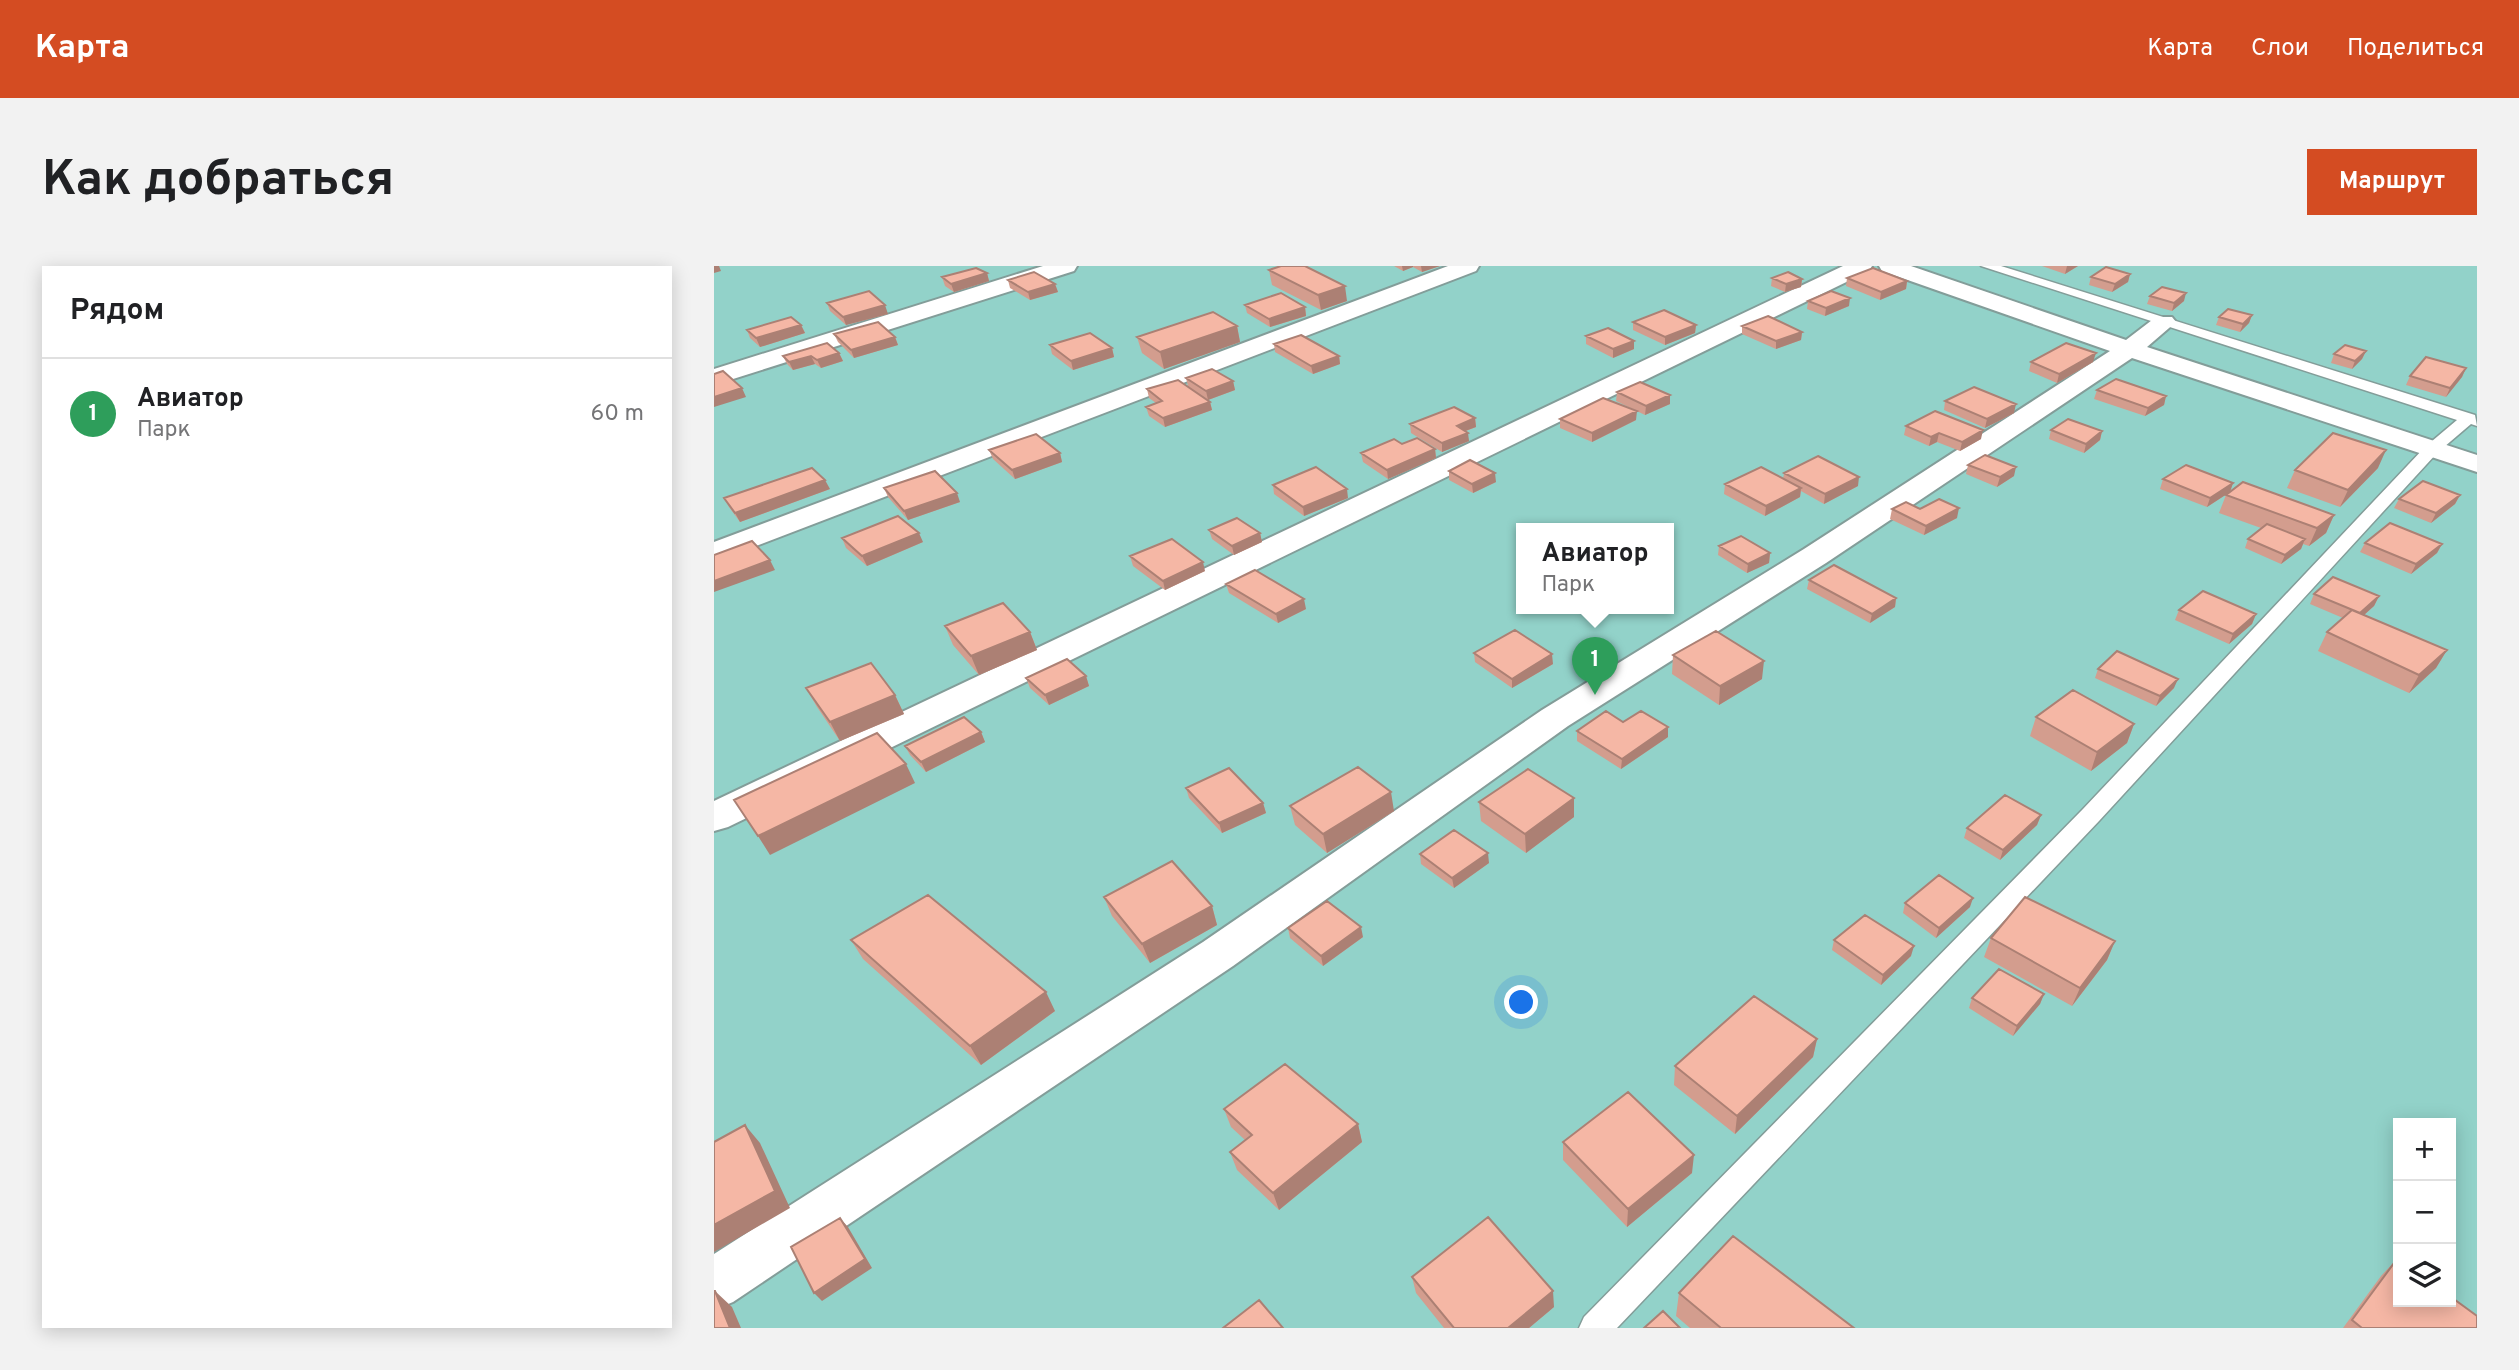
<!DOCTYPE html>
<html lang="ru">
<head>
<meta charset="utf-8">
<style>
  body { margin:0; font-family:Overpass,sans-serif; background:#f2f2f2; color:#202124 }
  .controls { position:absolute; right:21px; bottom:21px; display:grid; overflow:hidden; border-radius:0px; box-shadow:0 4px 18px #0003 }
  .controls button { width:63px; height:63px; display:grid; place-items:center; padding:0; border:0; border-bottom:2px solid #e0e0e0; background:#fff; color:#202124; font:35px sans-serif }
  .you { position:absolute; left:808px; top:737px; width:24px; height:24px; margin:-18px; border:5px solid #fff; border-radius:50%; background:#1a73e8; box-shadow:0 0 0 10px #1a73e833 }
  .badge { display:grid; place-items:center; width:46px; height:46px; border-radius:50%; background:#d44c22; color:#fff; font-size:23px; font-weight:700 }
  .pin { position:absolute; translate:-50% -58px; filter:drop-shadow(0 2px 4px #0008) }
  .pin::after { content:''; position:absolute; top:37px; width:24px; height:21px; background:inherit; clip-path:polygon(0 0,100% 0,50% 100%) }
  .popup { position:absolute; left:802px; top:257px; width:158px; height:91px; box-sizing:border-box; display:grid; place-content:center; border-radius:0px; background:#fff; filter:drop-shadow(0 2px 5px #0005); font-size:23px; white-space:nowrap; color:#757577 }
  .popup b { font-size:26px; color:#202124 }
  .popup::after { content:''; position:absolute; left:50%; top:100%; margin-left:-14px; border:14px solid transparent; border-top-color:#fff }
  .list { margin:0; padding:0; list-style:none }
  h2 { display:flex; justify-content:space-between; align-items:center; height:91px; margin:0; padding:0 28px; font-size:30px }
  h2 small { font-size:23px; font-weight:400; color:#757577 }
  .list li { display:grid; grid-template-columns:46px 1fr auto; gap:21px; align-items:center; box-sizing:border-box; height:112px; padding:0 28px; border-top:2px solid #e0e0e0 }
  .list b { display:block; font-size:26px; white-space:nowrap }
  .list p { margin:0; font-size:23px; white-space:nowrap; color:#757577 }
  .list em { font-size:23px; font-style:normal; color:#757577 }
  .icon { flex:none; width:38px; height:38px; fill:none; stroke:currentColor; stroke-width:2; stroke-linecap:round; stroke-linejoin:round }
  .map { position:relative; flex:none; width:1763px; height:1062px; overflow:hidden; border-radius:0px }
  header { display:flex; align-items:center; gap:42px; box-sizing:border-box; height:98px; padding:0 35px; background:#d44c22; color:#fff }
  header strong { font-size:33px }
  nav { display:flex; gap:38px; margin-inline-start:auto; font-size:24px }
  .intro { display:flex; align-items:center; justify-content:space-between; box-sizing:border-box; height:168px; padding:0 42px }
  h1 { margin:0; font-size:49px }
  .button { padding:18px 32px; border-radius:0px; background:#d44c22; color:#fff; font-size:24px; font-weight:700 }
  main { display:flex; gap:42px; padding:0 42px }
  aside { flex:1; background:#fff; border-radius:0px; box-shadow:0 4px 18px #0003 }
  .map>svg:first-child { display:block }
  .green { fill:#92d2c9; fill-rule:evenodd }
  .lines { fill:none; stroke-linecap:round; stroke-linejoin:round }
  .lane-casing { stroke:#839d99; stroke-width:3 }
  .street-casing { stroke:#839d99; stroke-width:4 }
  .lane { fill:#fff; fill-rule:evenodd }
  .street { fill:#fff; fill-rule:evenodd }
  .wall { fill:#d39d8e }
  .shaded-wall { fill:#ac8074 }
  .building { fill:#f5b7a5; stroke:#ac8074; stroke-width:2 }
</style>
</head>
<body>
<header>
<strong>Карта</strong>
<nav><a>Карта</a><a>Слои</a><a>Поделиться</a></nav>
</header>
<div class="intro"><h1>Как добраться</h1><a class="button">Маршрут</a></div>
<main>
<aside>
<h2>Рядом<small></small></h2>
<ul class="list">
<li><span class="badge" style="background:#2e9e5b">1</span><div><b>Авиатор</b><p>Парк</p></div><em>60 m</em></li>
</ul>
</aside>
<div class="map">
<svg width="1763" height="1062" viewBox="0 0 1763 1062">
  <rect width="100%" height="100%" fill="#dcf9f4"/>
  <!-- green -->
  <path class="green" d="M0 0H1763V1062H0ZM808 263H954V343H808ZM1684 857H1737V1036H1684Z"/>
  <g class="lines">
    <!-- lane casing -->
    <g class="lane-casing">
      <path id="lane" d="M1267 0H1287L1761 149 1763 160 1757 158 1723 187 1385 555 903 1062H865L870 1051 1369 543 1711 181 1743 154Z"/>
    </g>
    <!-- street casing -->
    <g class="street-casing">
      <path id="street" d="M329 0H363L360 5 0 119V103Z
        M734 0H765L762 5 0 296V276Z
        M1129 0H1158L1155 5 14 561 0 565V535Z
        M1165 0H1197L1412 74 1442 51H1458L1462 56 1433 81 1763 189V206L1418 92 1112 297 854 460 519 700 19 1036 0 1044V988L489 676 828 444 1090 283 1396 85 1168 5Z"/>
    </g>
    <!-- lane -->
    <use href="#lane" class="lane"/>
    <!-- street -->
    <use href="#street" class="street"/>
  </g>
  <!-- wall -->
  <path class="wall" d="M680 0H726L708 6 699 1 689 5Z
    M1328 0H1364L1351 8Z
    M555 4 633 35 607 44 558 19Z
    M273 7 275 15 240 26 231 20 228 11Z
    M1416 8 1414 16 1398 26 1375 19 1377 11Z
    M1058 12 1088 13 1087 21 1071 26 1057 20Z
    M1133 12 1193 15 1192 23 1166 34 1132 20Z
    M294 14 341 18 344 26 316 34 296 22Z
    M1436 30 1470 35 1458 45 1433 38Z
    M1094 35 1135 40 1111 50 1093 43Z
    M113 37 174 48 132 59 116 45Z
    M531 39 591 41 592 50 556 61 533 47Z
    M1538 49 1535 57 1526 66 1502 59 1505 51Z
    M919 56 982 59 981 67 951 79 919 64Z
    M87 59 91 67 46 81 36 72 33 64Z
    M523 60 526 76 450 103 428 87 423 71Z
    M1028 60 1088 66 1087 74 1062 83 1028 68Z
    M120 68 181 71 184 79 140 92 124 76Z
    M872 70 920 75V83L899 92 872 78Z
    M560 78 625 90 626 98 599 108 561 86Z
    M336 79 398 82 400 91 359 104 338 88Z
    M1652 85 1648 93 1638 103 1617 97 1620 88Z
    M125 87 129 95 107 102 101 98 79 104 73 98 69 90Z
    M1317 96H1379L1343 117 1315 105Z
    M1752 102 1748 111 1732 131 1692 119 1696 110Z
    M472 112 519 115 521 124 494 134 496 136 498 144 451 161 435 150 432 141 442 137 435 132 433 123 474 120Z
    M1383 124 1452 130 1450 139 1431 150 1380 133Z
    M903 126 956 129V138L931 149 902 135Z
    M1231 135 1300 147 1271 162 1230 144Z
    M761 152 762 161 752 165 755 175 728 186 697 167 696 158Z
    M846 153 922 154 878 176 846 162Z
    M1192 160 1267 173 1246 185 1223 176 1215 180 1190 169Z
    M1337 164 1388 165 1386 174 1370 187 1335 173Z
    M721 183 722 192 674 213 649 196 647 187Z
    M275 184 346 187 348 196 301 213 279 193Z
    M1254 199 1300 210 1283 221 1252 208Z
    M1664 202 1626 241 1573 222 1581 204Z
    M735 205 782 216 759 227 735 214Z
    M1070 207 1144 220 1110 238 1087 225 1086 231 1051 250 1010 228 1011 218 1069 213Z
    M1449 213 1519 217 1516 226 1493 241 1446 223Z
    M559 219 634 232 590 250 560 228Z
    M170 222 246 236 194 254 174 231Z
    M116 223 26 256 15 241 10 232Z
    M1512 229 1620 249 1612 267 1595 280 1589 278 1587 283 1567 298 1531 282 1534 273 1547 262 1505 247Z
    M1746 229 1741 238 1717 257 1680 242 1685 233Z
    M1178 243H1206L1243 252 1210 269 1176 253Z
    M495 264 546 267 548 276 520 289 498 273Z
    M128 272 209 276 153 300 132 282Z
    M1651 277 1728 278 1723 287 1697 308 1646 286Z
    M1005 280 1056 287 1055 297 1033 307 1004 289Z
    M416 290 491 305 451 324 419 300Z
    M1095 314 1182 332 1181 341 1156 357 1093 323Z
    M512 318 592 343 564 357 515 327Z
    M1600 328 1665 330 1660 340 1650 349 1733 384 1722 402 1695 427 1604 385 1613 366 1629 352 1596 338Z
    M1465 344 1542 348 1538 358 1515 378 1461 354Z
    M231 360 316 366 323 384 265 409 239 379Z
    M760 387 839 398 798 422 761 396Z
    M959 389 1048 413 1005 439 958 408Z
    M1384 403 1460 422 1442 440 1381 412Z
    M372 410 375 420 335 439 316 422 312 412Z
    M92 422 181 429 190 448 126 475 103 441Z
    M1322 451 1420 458 1413 477 1377 505 1316 470Z
    M909 456 954 471 907 503 863 475V465Z
    M267 466 271 476 212 506 196 489 191 480Z
    M472 522 549 537 552 547 508 567 475 532Z
    M860 532V551L812 587 767 555 765 536Z
    M576 540 680 545 613 587 581 559Z
    M1327 549 1323 559 1286 594 1250 572 1253 562Z
    M706 588 775 597 740 622 707 598Z
    M390 631 498 640 503 659 436 697 398 650Z
    M1191 637 1256 641 1222 672 1189 647Z
    M574 662 649 671 609 700 576 672Z
    M1277 672 1401 675 1393 694 1358 740 1270 691Z
    M137 674 341 745 267 799 149 693Z
    M1120 674 1197 690 1167 719 1118 684Z
    M1330 728 1326 738 1299 770 1255 742 1258 732Z
    M1103 773 1099 791 1021 868 960 819 961 800Z
    M510 843 644 858 648 876 565 944 523 904 516 886 531 874 517 861Z
    M849 876 978 907 913 961 849 894Z
    M1683 993 1763 1062H1629L1667 1010Z
    M698 1011 840 1041 815 1062H730L702 1027Z
    M965 1027 1140 1062H976L962 1050Z"/>
  <!-- shaded-wall -->
  <path class="shaded-wall" d="M0 0H5L7 5 0 7Z
    M688 0H699V1L689 5Z
    M707 0H726L708 6Z
    M1353 0H1364L1351 8Z
    M273 7 275 15 240 26 237 18Z
    M1416 8 1414 16 1398 26 1401 18Z
    M1088 13 1087 21 1071 26 1072 18Z
    M1193 15 1192 23 1166 34 1167 26Z
    M341 18 344 26 316 34 314 26Z
    M631 20 633 35 607 44 604 29Z
    M1472 27 1470 35 1458 45 1460 37Z
    M1136 32 1135 40 1111 50 1112 42Z
    M171 39 174 48 132 59 129 51Z
    M591 41 592 50 556 61 555 53Z
    M1538 49 1535 57 1526 66 1529 58Z
    M87 59 91 67 46 81 42 72Z
    M982 59 981 67 951 79V71Z
    M523 60 526 76 450 103 446 86Z
    M1088 66 1087 74 1062 83V75Z
    M181 71 184 79 140 92 137 84Z
    M920 75V83L899 92V83Z
    M398 82 400 91 359 104 357 95Z
    M1652 85 1648 93 1638 103 1641 95Z
    M125 87 129 95 107 102 103 94Z
    M1382 87 1379 96 1343 117 1345 108Z
    M97 90 101 98 79 104 75 96Z
    M625 90 626 98 599 108 597 100Z
    M1752 102 1748 111 1732 131 1736 122Z
    M519 115 521 124 494 134 492 125Z
    M28 122 32 131 0 141V131Z
    M956 129V138L931 149 932 140Z
    M1452 130 1450 139 1431 150 1434 142Z
    M496 136 498 144 451 161 449 152Z
    M1302 138 1300 147 1271 162 1273 153Z
    M923 145 922 154 878 176V167Z
    M761 152 762 161 743 168V160Z
    M1269 164 1267 173 1246 185 1248 176Z
    M1388 165 1386 174 1370 187 1372 178Z
    M754 167 755 175 728 186V177Z
    M1225 167 1223 176 1215 180 1217 171Z
    M721 183 722 192 674 213 673 204Z
    M1672 184 1664 202 1626 241 1634 224Z
    M346 187 348 196 301 213 298 204Z
    M1302 201 1300 210 1283 221 1286 211Z
    M781 207 782 216 759 227 758 218Z
    M1145 211 1144 220 1110 238 1111 228Z
    M111 214 116 223 26 256 21 247Z
    M1519 217 1516 226 1493 241 1496 232Z
    M1087 222 1086 231 1051 250 1052 240Z
    M633 223 634 232 590 250 589 241Z
    M243 227 246 236 194 254 190 245Z
    M1746 229 1741 238 1717 257 1722 247Z
    M1245 242 1243 252 1210 269 1212 260Z
    M1620 249 1612 267 1595 280 1603 262Z
    M205 267 209 276 153 300 148 290Z
    M546 267 548 276 520 289 518 280Z
    M1591 273 1587 283 1567 298 1571 289Z
    M1728 278 1723 287 1697 308 1702 298Z
    M1056 287 1055 297 1033 307 1034 298Z
    M56 294 61 304 0 326V315Z
    M489 296 491 305 451 324 449 315Z
    M1665 330 1660 340 1641 357 1645 348Z
    M1182 332 1181 341 1156 357 1158 348Z
    M590 333 592 343 564 357 562 348Z
    M1542 348 1538 358 1515 378 1519 368Z
    M316 366 323 384 265 409 257 390Z
    M1733 384 1722 402 1695 427 1705 409Z
    M838 388 839 398 798 422V413Z
    M1050 395 1048 413 1005 439 1006 420Z
    M372 410 375 420 335 439 331 429Z
    M1464 413 1460 422 1442 440 1446 430Z
    M181 429 190 448 126 475 116 456Z
    M1420 458 1413 477 1377 505 1383 486Z
    M954 461V471L907 503 908 493Z
    M267 466 271 476 212 506 207 496Z
    M192 498 201 517 56 589 44 570Z
    M677 526 680 545 613 587 609 568Z
    M860 532V551L812 587 811 568Z
    M549 537 552 547 508 567 505 557Z
    M1327 549 1323 559 1286 594 1289 584Z
    M774 587 775 597 740 622 738 612Z
    M1259 632 1256 641 1222 672 1225 662Z
    M498 640 503 659 436 697 428 678Z
    M647 661 649 671 609 700 607 690Z
    M1401 675 1393 694 1358 740 1366 722Z
    M1200 680 1197 690 1167 719 1169 709Z
    M332 726 341 745 267 799 256 780Z
    M1330 728 1326 738 1299 770 1303 760Z
    M1103 773 1099 791 1021 868 1023 850Z
    M644 858 648 876 565 944 559 927Z
    M31 859 46 877 76 942 0 986V959Z
    M980 889 978 907 913 961 914 943Z
    M126 952 134 961 158 1002 108 1035 100 1027Z
    M1 1025 18 1041 27 1062H16Z
    M839 1025 840 1041 815 1062H794Z"/>
  <!-- building -->
  <path class="building" d="M567 0H591L631 20 604 29 555 4Z
    M1392 1 1416 8 1401 18 1377 11Z
    M262 2 273 7 237 18 228 11Z
    M1159 2 1193 15 1167 26 1133 12Z
    M320 6 341 18 314 26 294 14Z
    M1074 6 1088 13 1072 18 1058 12Z
    M1448 21 1472 27 1460 37 1436 30Z
    M155 25 171 39 129 51 113 37Z
    M1117 25 1136 32 1112 42 1094 35Z
    M567 27 591 41 555 53 531 39Z
    M1514 43 1538 49 1529 58 1505 51Z
    M950 44 982 59 951 71 919 56Z
    M499 46 523 60 446 86 423 71Z
    M1054 50 1088 66 1062 75 1028 60Z
    M77 51 87 59 42 72 33 64Z
    M164 56 181 71 137 84 120 68Z
    M894 62 920 75 899 83 872 70Z
    M376 67 398 82 357 95 336 79Z
    M587 69 625 90 597 100 560 78Z
    M113 77 125 87 103 94 97 90 75 96 69 90Z
    M1352 77 1382 87 1345 108 1317 96Z
    M1631 79 1652 85 1641 95 1620 88Z
    M1712 91 1752 102 1736 122 1696 110Z
    M498 103 519 115 492 125 472 112Z
    M9 105 28 122 0 131V108Z
    M1402 113 1452 130 1434 142 1383 124Z
    M464 114 496 136 449 152 432 141 448 135 433 123Z
    M926 116 956 129 932 140 903 126Z
    M1260 121 1302 138 1273 153 1231 135Z
    M889 132 923 145 878 167 846 153Z
    M740 141 761 152 743 160 754 167 728 177 696 158Z
    M1221 145 1269 164 1248 176 1225 167 1217 171 1192 160Z
    M1354 153 1388 165 1372 178 1337 164Z
    M1619 167 1672 184 1634 224 1581 204Z
    M322 168 346 187 298 204 275 184Z
    M703 172 721 183 673 204 647 187 680 173 688 178Z
    M1271 189 1302 201 1286 211 1254 199Z
    M1104 190 1145 211 1111 228 1070 207Z
    M756 194 781 207 758 218 735 205Z
    M1472 199 1519 217 1496 232 1449 213Z
    M602 201 633 223 589 241 559 219Z
    M1047 201 1087 222 1052 240 1011 218Z
    M98 202 111 214 21 247 10 232Z
    M221 205 243 227 190 245 170 222Z
    M1709 215 1746 229 1722 247 1685 233Z
    M1529 216 1620 249 1603 262 1512 229Z
    M1225 233 1245 242 1212 260 1178 243 1192 236 1206 243Z
    M184 250 205 267 148 290 128 272Z
    M523 252 546 267 518 280 495 264Z
    M1676 257 1728 278 1702 298 1651 277Z
    M1553 258 1591 273 1571 289 1534 273Z
    M1027 270 1056 287 1034 298 1005 280Z
    M458 273 489 296 449 315 416 290Z
    M38 275 56 294 0 315V289Z
    M1120 299 1182 332 1158 348 1095 314Z
    M541 304 590 333 562 348 512 318Z
    M1619 311 1665 330 1646 347 1600 328Z
    M1489 325 1542 348 1519 368 1465 344Z
    M289 337 316 366 257 390 231 360Z
    M1638 344 1733 384 1705 409 1613 366Z
    M801 364 838 388 798 413 760 387Z
    M1002 365 1050 395 1006 420 959 389Z
    M1403 385 1464 413 1446 430 1384 403Z
    M353 393 372 410 331 429 312 412Z
    M157 397 181 429 116 456 92 422Z
    M1359 424 1420 458 1383 486 1322 451Z
    M892 445 909 456 927 445 954 461 908 493 863 465Z
    M250 451 267 466 207 496 191 480Z
    M163 467 192 498 44 570 20 534Z
    M644 501 677 526 609 568 576 540Z
    M515 502 549 537 505 557 472 522Z
    M814 503 860 532 811 568 765 536Z
    M1291 529 1327 549 1289 584 1253 562Z
    M740 564 774 587 738 612 706 588Z
    M458 595 498 640 428 678 390 631Z
    M1225 609 1259 632 1225 662 1191 637Z
    M214 629 332 726 256 780 137 674Z
    M1311 631 1401 675 1366 722 1277 672Z
    M613 635 647 661 607 690 574 662Z
    M1151 649 1200 680 1169 709 1120 674Z
    M1285 703 1330 728 1303 760 1258 732Z
    M1040 730 1103 773 1023 850 961 800Z
    M571 798 644 858 559 927 516 886 538 869 510 843Z
    M914 826 980 889 914 943 849 876Z
    M31 859 61 925 0 959V876Z
    M774 951 839 1025 794 1062H740L698 1011Z
    M126 952 151 993 100 1027 77 981Z
    M1019 970 1140 1062H1007L965 1027Z
    M1683 993 1684 994V1036H1737V1031L1763 1050V1062H1648L1638 1054Z
    M0 1025H1L16 1062H0Z
    M545 1034 569 1062H509Z
    M949 1045 966 1062H930Z"/>
</svg>
<div class="controls">
<button>+</button>
<button>−</button>
<button><svg class="icon" aria-label="layers" viewBox="0 0 24 24"><path d="M12 4l9 5-9 5-9-5zM3 14l9 5 9-5"/></svg></button>
</div>
<div class="you"></div>
<div class="pin badge" style="left:881px;top:429px;background:#2e9e5b">1</div>
<div class="popup"><b>Авиатор</b>Парк</div>
</div>
</main>
</body>
</html>
